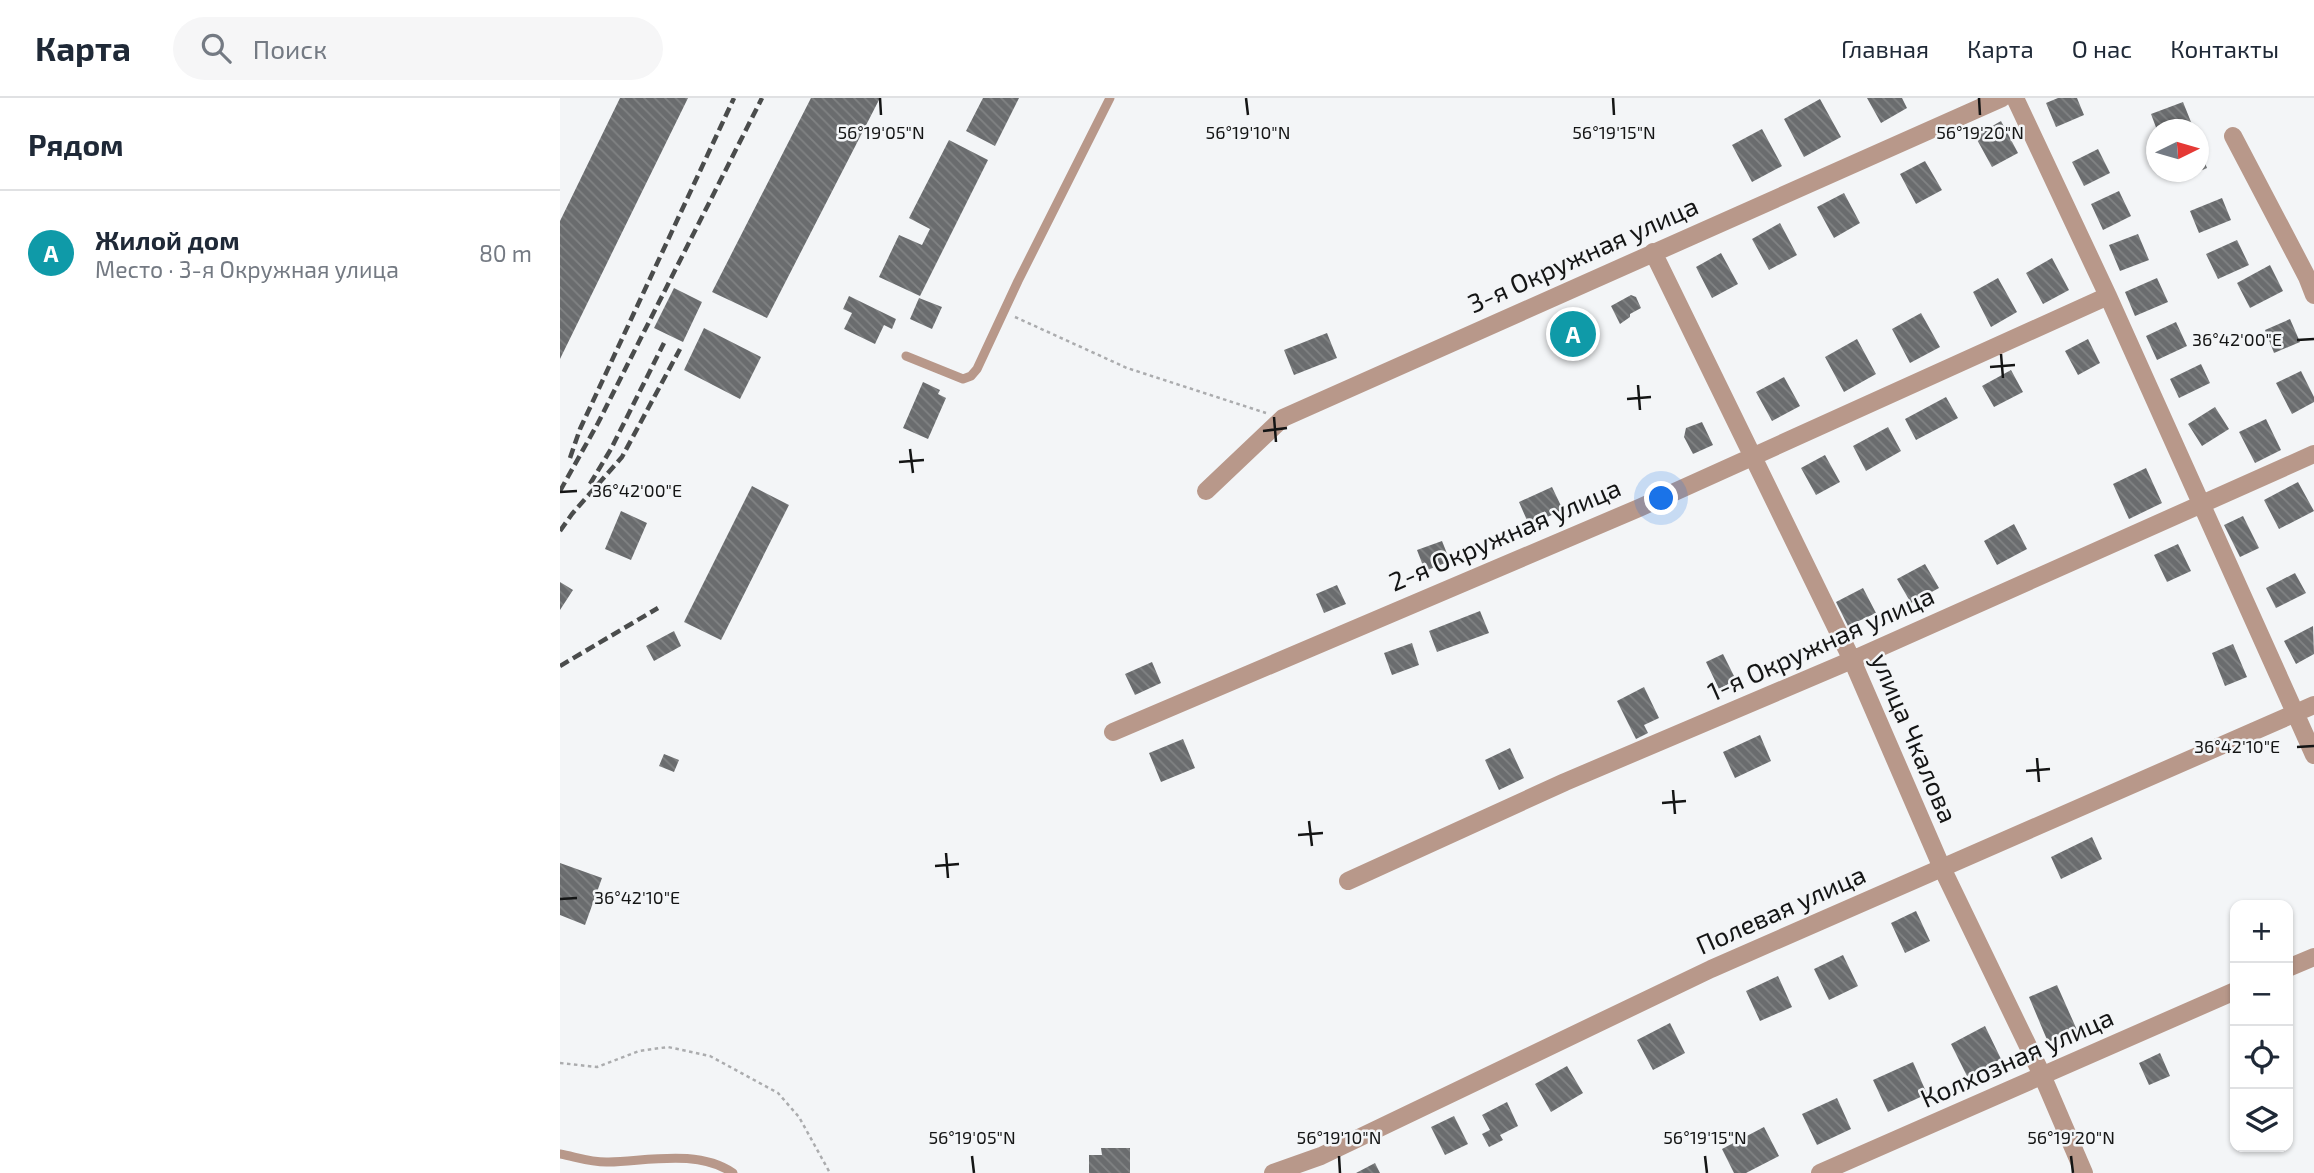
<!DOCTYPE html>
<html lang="ru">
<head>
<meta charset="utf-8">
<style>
  body { margin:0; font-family:"Exo 2",sans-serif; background:#f6f6f7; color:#1f2937 }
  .controls { position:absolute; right:21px; bottom:21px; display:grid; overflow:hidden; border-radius:14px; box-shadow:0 2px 5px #0004 }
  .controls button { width:63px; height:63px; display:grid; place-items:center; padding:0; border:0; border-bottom:2px solid #e0e1e3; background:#fff; color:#1f2937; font:35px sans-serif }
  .compass { position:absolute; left:1586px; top:21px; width:63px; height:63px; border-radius:50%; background:#fff; box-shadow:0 2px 5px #0004; rotate:85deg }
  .you { position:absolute; left:1102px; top:401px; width:24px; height:24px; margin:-18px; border:5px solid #fff; border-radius:50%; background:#1a73e8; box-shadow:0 0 0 10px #1a73e833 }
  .badge { display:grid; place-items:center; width:46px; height:46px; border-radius:50%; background:#2563eb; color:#fff; font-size:23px; font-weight:700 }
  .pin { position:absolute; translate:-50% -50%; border:4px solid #fff; box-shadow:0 2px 7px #0006 }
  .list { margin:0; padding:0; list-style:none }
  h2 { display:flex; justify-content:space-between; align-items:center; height:91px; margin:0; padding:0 28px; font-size:30px }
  h2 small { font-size:23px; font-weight:400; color:#747a83 }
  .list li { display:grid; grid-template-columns:46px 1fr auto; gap:21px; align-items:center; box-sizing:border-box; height:126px; padding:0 28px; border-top:2px solid #e0e1e3 }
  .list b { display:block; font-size:26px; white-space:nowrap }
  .list p { margin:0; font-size:23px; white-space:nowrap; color:#747a83 }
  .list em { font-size:23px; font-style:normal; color:#747a83 }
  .icon { flex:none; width:38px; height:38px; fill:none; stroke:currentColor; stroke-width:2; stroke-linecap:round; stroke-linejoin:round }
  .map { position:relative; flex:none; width:1754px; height:1075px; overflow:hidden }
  header { display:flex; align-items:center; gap:42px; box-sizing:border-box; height:98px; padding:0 35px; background:#fff; border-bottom:2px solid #e0e1e3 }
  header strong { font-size:33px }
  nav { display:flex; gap:38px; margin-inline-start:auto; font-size:24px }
  .search { width:490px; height:63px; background:#f6f6f7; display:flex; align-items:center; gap:18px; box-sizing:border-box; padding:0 24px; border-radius:38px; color:#747a83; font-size:26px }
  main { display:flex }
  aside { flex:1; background:#fff }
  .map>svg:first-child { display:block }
  .building { fill:url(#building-back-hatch) }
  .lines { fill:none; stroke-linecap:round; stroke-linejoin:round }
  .path { stroke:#abacae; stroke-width:2.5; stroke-dasharray:3.5 3.5; stroke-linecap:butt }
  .service { stroke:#b8988a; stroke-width:9 }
  .minor { stroke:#b8988a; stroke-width:18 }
  .rail { stroke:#4a4c4c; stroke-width:4.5; stroke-dasharray:10 5; stroke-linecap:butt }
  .ticks { fill:none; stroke:#141515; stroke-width:2.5 }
  .labels { text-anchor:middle; stroke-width:5; stroke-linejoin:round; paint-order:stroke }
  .street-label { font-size:26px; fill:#141515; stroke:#f3f5f7 }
  .ticks-label { font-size:18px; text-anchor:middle; fill:#141515; stroke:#f3f5f7; stroke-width:5; stroke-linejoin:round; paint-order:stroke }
</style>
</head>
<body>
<header>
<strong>Карта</strong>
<div class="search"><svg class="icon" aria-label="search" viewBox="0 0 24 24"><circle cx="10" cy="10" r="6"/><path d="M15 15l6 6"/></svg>Поиск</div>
<nav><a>Главная</a><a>Карта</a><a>О нас</a><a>Контакты</a></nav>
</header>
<main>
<aside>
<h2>Рядом<small></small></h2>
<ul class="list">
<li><span class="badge" style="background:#0f9aa8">A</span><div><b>Жилой дом</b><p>Место · 3-я Окружная улица</p></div><em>80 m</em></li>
</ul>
</aside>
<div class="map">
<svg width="1754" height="1075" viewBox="0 0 1754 1075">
  <defs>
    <pattern id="building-back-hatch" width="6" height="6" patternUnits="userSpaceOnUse" patternTransform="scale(1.75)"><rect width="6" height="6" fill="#6a6c6e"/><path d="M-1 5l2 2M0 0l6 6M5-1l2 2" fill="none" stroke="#818384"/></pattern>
  </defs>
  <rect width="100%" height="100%" fill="#f3f5f7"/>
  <!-- building -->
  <path class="building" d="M60 0H128L0 261V123Z
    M251 0H320L207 220 152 194Z
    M423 0H459L435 48 406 33Z
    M1307 0H1342L1347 10 1321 25Z
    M1498 0H1517L1524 17 1496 29 1486 5Z
    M1260 1 1281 39 1244 59 1224 21Z
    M1623 4 1633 29 1626 32H1597L1591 16Z
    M1441 23 1458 55 1432 69 1415 38Z
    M1202 31 1222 68 1192 84 1172 47Z
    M389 42 428 62 360 198 319 179 339 137 362 147 370 131 349 120Z
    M1538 51 1550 75 1524 88 1512 64Z
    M1639 51 1647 70 1618 83 1614 74H1638Z
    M1365 63 1382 92 1356 106 1340 76Z
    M1559 93 1571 118 1543 132 1531 106Z
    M1284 95 1300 125 1274 140 1257 109Z
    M1662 100 1671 122 1639 135 1630 113Z
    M1220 125 1237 157 1209 172 1192 141Z
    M1578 136 1589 162 1560 173 1549 147Z
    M1677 142 1689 167 1658 181 1646 156Z
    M1161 155 1178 186 1152 200 1136 169Z
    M1492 160 1509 192 1483 206 1466 175Z
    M1710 167 1723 193 1690 210 1677 185Z
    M1438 180 1457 214 1431 229 1413 194Z
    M1597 180 1608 204 1575 218 1565 194Z
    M114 190 142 204 123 244 94 230Z
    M1071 197 1076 199 1081 210 1070 216V219L1060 226 1051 208Z
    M289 198 336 221 332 231 324 227 315 246 284 231 292 215 283 211Z
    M359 200 382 209 372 231 350 221Z
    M1361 215 1380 249 1350 265 1332 231Z
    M1019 221 1030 240 1007 254 996 233Z
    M1730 221 1740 244 1714 255 1705 232Z
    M1616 224 1627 248 1597 262 1586 238Z
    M144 230 201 259 180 301 124 272Z
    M767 235 777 260 734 277 724 252Z
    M1297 241 1316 276 1284 294 1265 259Z
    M1528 241 1540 265 1518 277 1505 253Z
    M1641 266 1650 285 1619 300 1610 281Z
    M1451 272 1463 294 1434 309 1422 288Z
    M1741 273 1754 299V304L1732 316 1716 285Z
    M1224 279 1240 308 1212 323 1196 294Z
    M363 284 380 292 378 296 386 300 368 341 343 330Z
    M1386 299 1398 320 1356 342 1345 321Z
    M1655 309 1669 331 1642 348 1628 326Z
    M1706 321 1721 352 1695 365 1679 334Z
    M1142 324 1153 347 1133 356 1124 339 1126 330Z
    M1328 329 1341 353 1306 373 1293 348Z
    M1265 357 1280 384 1256 397 1241 370Z
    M1586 370 1602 405 1569 421 1553 386Z
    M1738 384 1754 413 1719 431 1704 402Z
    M192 388 229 407 161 542 124 524Z
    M992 389 1003 412 969 427 959 404Z
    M61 413 87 425 71 462 45 451Z
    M1683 418 1699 450 1680 459 1664 427Z
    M1454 426 1467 451 1437 467 1424 443Z
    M882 443 890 463 865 473 857 452Z
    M1618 446 1631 473 1607 484 1594 457Z
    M1365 466 1379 490 1351 505 1337 481Z
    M1735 475 1746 495 1716 510 1706 490Z
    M0 484 13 492 0 512Z
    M777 487 786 506 764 515 756 496Z
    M1303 490 1316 515 1288 528 1276 504Z
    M920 513 929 535 877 554 869 533Z
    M1753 528 1754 556 1736 566 1724 543Z
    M114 533 121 548 94 563 86 548Z
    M852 545 859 567 832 577 824 555Z
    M1673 546 1687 579 1665 588 1652 555Z
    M1163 556 1176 582 1159 591 1146 564Z
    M592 564 601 585 575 597 565 576Z
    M1084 589 1099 620 1084 627 1088 635 1076 641 1057 603Z
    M1200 637 1211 663 1175 680 1163 654Z
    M623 641 635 670 601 684 589 655Z
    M950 650 964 680 939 692 925 662Z
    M104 656 119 662 114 674 99 668Z
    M1532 739 1542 761 1501 781 1491 759Z
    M0 765 42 780 25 827 0 817Z
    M1356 813 1370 843 1345 855 1331 825Z
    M1283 857 1298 888 1269 902 1254 871Z
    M1218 878 1232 909 1200 923 1186 893Z
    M1497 887 1517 932 1488 944 1469 899Z
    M1110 925 1125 955 1093 972 1077 942Z
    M1425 928 1441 961 1407 978 1391 946Z
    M1600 955 1610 978 1589 987 1579 965Z
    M1353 964 1367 996 1328 1014 1313 982Z
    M1007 968 1023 995 991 1014 975 986Z
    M1277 1000 1291 1031 1257 1047 1242 1016Z
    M947 1004 958 1028 940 1037 943 1042 929 1049 922 1036 930 1032 922 1017Z
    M894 1018 908 1046 885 1057 871 1029Z
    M1204 1029 1219 1058 1186 1075H1174L1162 1051Z
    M541 1050H570V1075H529V1057H542Z
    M815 1065 820 1075H796Z"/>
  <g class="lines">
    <!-- path -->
    <path class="path" d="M455 219 567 270 706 315
      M0 965 37 969 79 953 108 949 150 958 218 995 239 1019 270 1075"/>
    <!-- service -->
    <path class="service" d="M346 258 403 281 411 278 417 271 458 183 550 0
      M0 1056C16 1059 33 1065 49 1064 88 1063 138 1051 173 1075"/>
    <!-- minor -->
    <path class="minor" d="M1455 0 1548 198 1754 657
      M1673 38 1747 179 1754 197
      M1093 154 1292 562 1382 770 1482 977 1524 1075
      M646 393 723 320 1442 0
      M553 634 1079 410 1548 198
      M788 783 1005 684 1292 562 1754 356
      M1728 870 1754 859
      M713 1075 761 1058 1151 871 1754 607
      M1260 1075 1675 893"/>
    <!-- rail -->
    <path class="rail" d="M10 360 20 331 174 0
      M30 386 51 351 104 245
      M0 393 38 325 202 0
      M0 433 12 416 62 359 120 251
      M0 568 98 510"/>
  </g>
  <!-- ticks -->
  <path class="ticks" d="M320 0 321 17M686 0 688 17M1053 0 1054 17M1419 0 1420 17M1737 242 1754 241M1441 256 1443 280M1430 269 1455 267M1078 287 1080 312M1067 301 1091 299M714 319 716 344M703 333 727 330M350 351 353 375M339 364 364 362M0 394 17 393M1737 649 1754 648M1477 660 1479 684M1466 673 1490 671M1113 692 1115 716M1102 705 1126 703M749 723 752 748M738 737 763 735M386 755 388 780M375 768 399 766M0 801 17 800M412 1058 414 1075M779 1058 780 1075M1145 1058 1147 1075M1511 1058 1513 1075"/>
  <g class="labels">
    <!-- street labels -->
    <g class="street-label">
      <text transform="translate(1023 157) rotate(-24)" y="9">3-я Окружная улица</text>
      <text transform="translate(945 437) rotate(-23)" y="9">2-я Окружная улица</text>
      <text transform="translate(1261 546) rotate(-24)" y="9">1-я Окружная улица</text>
      <text transform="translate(1354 640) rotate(67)" y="9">улица Чкалова</text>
      <text transform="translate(1221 812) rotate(-24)" y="9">Полевая улица</text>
      <text transform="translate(1457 960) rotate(-24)" y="9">Колхозная улица</text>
    </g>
  </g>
  <g class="ticks-label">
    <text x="321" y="41">56°19'05"N</text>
    <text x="688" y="41">56°19'10"N</text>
    <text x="1054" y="41">56°19'15"N</text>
    <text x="1420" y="41">56°19'20"N</text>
    <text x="1677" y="248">36°42'00"E</text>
    <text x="77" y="399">36°42'00"E</text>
    <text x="1677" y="655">36°42'10"E</text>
    <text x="77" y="806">36°42'10"E</text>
    <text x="412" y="1046">56°19'05"N</text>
    <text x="779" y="1046">56°19'10"N</text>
    <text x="1145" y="1046">56°19'15"N</text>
    <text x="1511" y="1046">56°19'20"N</text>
  </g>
</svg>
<div class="controls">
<button>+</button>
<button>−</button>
<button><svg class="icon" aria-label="locate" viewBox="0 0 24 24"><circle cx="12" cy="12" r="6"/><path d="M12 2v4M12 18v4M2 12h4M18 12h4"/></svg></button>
<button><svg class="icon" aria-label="layers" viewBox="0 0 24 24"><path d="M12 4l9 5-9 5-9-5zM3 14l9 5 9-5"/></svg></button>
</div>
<svg class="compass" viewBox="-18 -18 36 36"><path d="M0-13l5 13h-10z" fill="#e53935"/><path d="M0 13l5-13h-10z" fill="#747a83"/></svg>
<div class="you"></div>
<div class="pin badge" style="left:1013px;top:236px;background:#0f9aa8">A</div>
</div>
</main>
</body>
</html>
